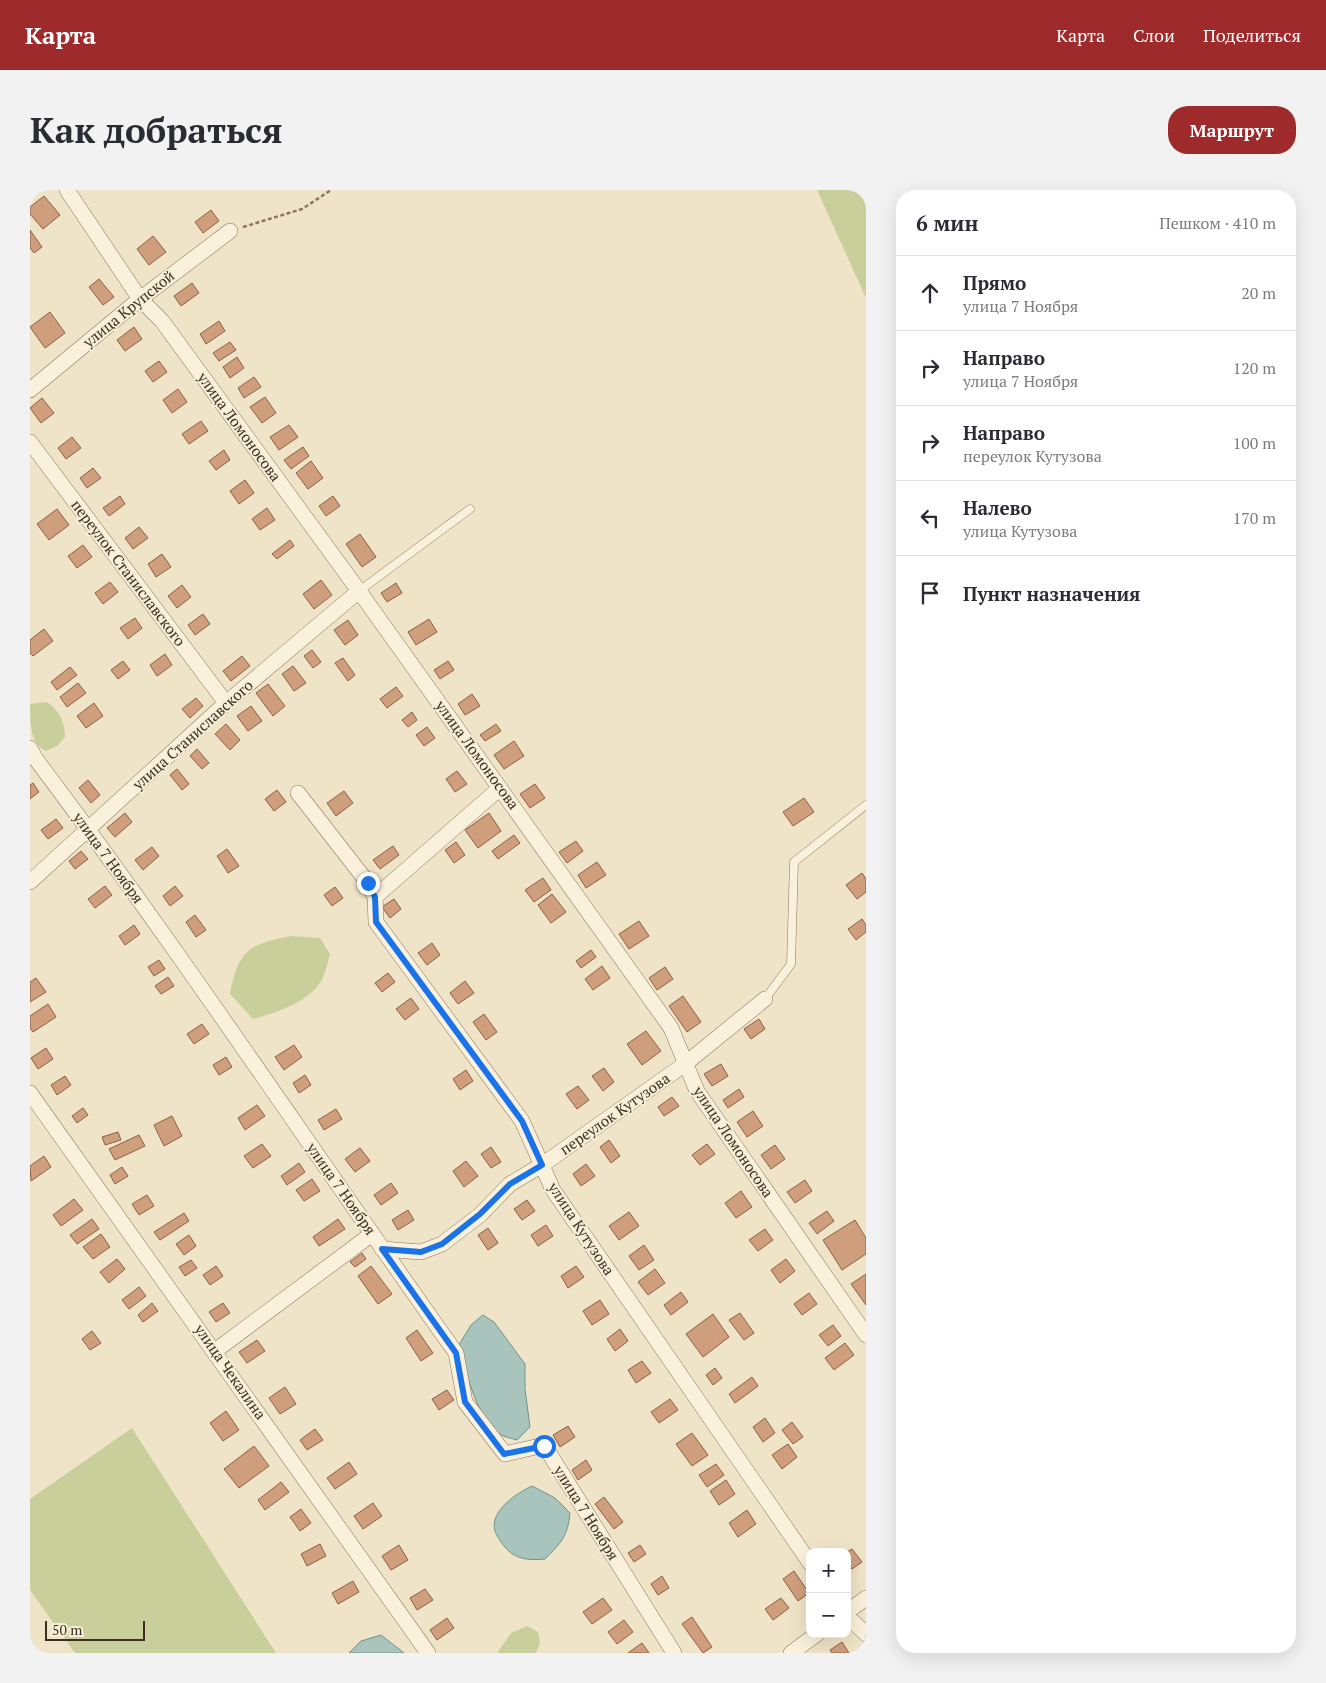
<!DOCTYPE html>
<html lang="ru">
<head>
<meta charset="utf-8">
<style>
  body { margin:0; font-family:"PT Serif",serif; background:#f2f2f3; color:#2b2b33 }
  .controls { position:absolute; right:15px; bottom:15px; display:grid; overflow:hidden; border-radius:10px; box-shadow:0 5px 20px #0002 }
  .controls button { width:45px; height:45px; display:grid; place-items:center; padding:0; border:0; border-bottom:1px solid #e1e1e2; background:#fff; color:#2b2b33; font:25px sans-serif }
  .scale { position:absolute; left:15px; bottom:12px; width:100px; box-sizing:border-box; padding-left:5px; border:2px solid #3d2e20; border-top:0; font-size:14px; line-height:18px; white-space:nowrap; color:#3d2e20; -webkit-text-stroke:4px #f7eed8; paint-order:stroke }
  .stop { position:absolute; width:15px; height:15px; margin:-11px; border:4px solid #1a73e8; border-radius:50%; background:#fff }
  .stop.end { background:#1a73e8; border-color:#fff; box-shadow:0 1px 5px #0008 }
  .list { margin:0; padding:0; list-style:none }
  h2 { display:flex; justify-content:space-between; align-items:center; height:65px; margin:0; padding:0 20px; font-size:21px }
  h2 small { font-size:16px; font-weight:400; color:#7c7c81 }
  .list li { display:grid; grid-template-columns:32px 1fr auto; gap:15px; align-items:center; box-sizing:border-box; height:75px; padding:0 20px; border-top:1px solid #e1e1e2 }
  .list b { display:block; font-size:19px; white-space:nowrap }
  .list p { margin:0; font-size:16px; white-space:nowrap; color:#7c7c81 }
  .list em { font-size:16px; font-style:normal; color:#7c7c81 }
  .icon { flex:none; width:28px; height:28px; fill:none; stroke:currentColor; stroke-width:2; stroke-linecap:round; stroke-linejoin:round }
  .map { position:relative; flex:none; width:836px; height:1463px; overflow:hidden; border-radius:20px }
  header { display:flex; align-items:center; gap:30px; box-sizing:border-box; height:70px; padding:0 25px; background:#9e2a2b; color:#fff }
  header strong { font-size:24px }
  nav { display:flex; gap:28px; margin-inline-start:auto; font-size:18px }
  .intro { display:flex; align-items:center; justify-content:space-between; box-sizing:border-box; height:120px; padding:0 30px }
  h1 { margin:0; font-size:35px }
  .button { padding:12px 22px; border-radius:20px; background:#9e2a2b; color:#fff; font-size:18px; font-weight:700 }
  main { display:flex; gap:30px; padding:0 30px }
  aside { flex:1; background:#fff; border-radius:20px; box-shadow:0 5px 20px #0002 }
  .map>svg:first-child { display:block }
  .green { fill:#c9cf9b }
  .water { fill:#a9c4bc; stroke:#6f938a }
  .building { fill:#cf9f7d; stroke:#8d5f41 }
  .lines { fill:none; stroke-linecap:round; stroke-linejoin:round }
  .service-casing { stroke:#8d765c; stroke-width:9 }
  .minor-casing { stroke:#8d765c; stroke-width:16 }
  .path { stroke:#8d765c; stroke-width:2.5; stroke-dasharray:4 2.5; stroke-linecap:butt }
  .service { stroke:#faf1dc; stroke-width:8 }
  .minor { stroke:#faf1dc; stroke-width:15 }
  .route { stroke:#1a73e8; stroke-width:6 }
  .labels { text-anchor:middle; stroke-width:4; stroke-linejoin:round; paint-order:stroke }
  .street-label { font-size:15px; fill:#3d2e20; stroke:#f7eed8 }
</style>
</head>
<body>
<header>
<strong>Карта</strong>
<nav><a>Карта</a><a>Слои</a><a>Поделиться</a></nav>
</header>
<div class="intro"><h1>Как добраться</h1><a class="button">Маршрут</a></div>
<main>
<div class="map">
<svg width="836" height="1463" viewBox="0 0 836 1463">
  <rect width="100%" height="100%" fill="#f0e4c8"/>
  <!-- green -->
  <path class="green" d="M787 0H836V108Z
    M17 512C30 521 35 533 35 547L27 556 16 561C0 554 0 532 0 514Z
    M261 746 290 748 300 764C298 772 296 780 293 787 283 811 246 823 223 829L200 804C208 760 219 754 261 746Z
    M102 1238 246 1463H45L0 1400V1309Z
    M497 1436 508 1442 510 1453 506 1463H467L481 1443Z"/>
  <!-- water -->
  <path class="water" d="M453 1125 464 1132 495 1174V1199L500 1237 487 1250C481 1248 474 1247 469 1244 446 1227 436 1181 429 1155L441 1135Z
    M502 1296 525 1308 540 1323C538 1346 531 1353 515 1369 493 1371 481 1368 469 1349 465 1343 463 1337 465 1330 469 1315 489 1302 502 1296Z
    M351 1445 374 1463H319L331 1451Z"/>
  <!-- building -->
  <path class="building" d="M14 6 30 25 13 39 0 24V17Z
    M181 20 189 31 173 43 165 32Z
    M0 40 12 57 4 63 0 58Z
    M123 46 136 62 119 75 107 59Z
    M69 89 84 107 73 115 59 97Z
    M162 93 169 103 151 116 144 106Z
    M20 122 35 143 15 158 0 137Z
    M189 131 195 141 176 154 170 144Z
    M104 137 112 149 95 161 87 150Z
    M200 152 206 160 189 171 183 163Z
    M207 167 214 178 200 188 193 177Z
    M129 171 137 182 123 192 115 181Z
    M224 187 231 197 214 208 208 198Z
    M148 199 157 212 142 223 133 210Z
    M235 207 246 223 232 233 220 217Z
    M12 208 24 223 11 233 0 218Z
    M171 231 178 241 159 254 152 244Z
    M259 235 268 247 249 260 240 247Z
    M42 247 51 258 36 269 28 258Z
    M273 257 279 266 261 279 254 270Z
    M194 260 200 270 186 280 179 271Z
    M281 271 293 288 278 299 266 283Z
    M63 278 71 288 57 298 50 288Z
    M215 290 224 303 209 314 200 301Z
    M90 306 95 314 79 326 73 318Z
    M303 306 310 316 296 326 289 316Z
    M237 318 245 330 230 340 222 329Z
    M27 319 39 335 19 350 7 334Z
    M109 337 118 348 103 359 95 348Z
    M330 344 346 367 332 377 316 354Z
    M260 350 264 356 247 369 242 364Z
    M53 355 62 367 47 378 38 366Z
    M132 364 141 377 126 387 118 374Z
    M291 390 302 405 284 419 273 404Z
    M80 392 88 402 73 414 65 403Z
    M366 393 372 403 357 412 351 403Z
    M152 395 161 407 147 418 138 406Z
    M173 424 180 434 165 445 158 435Z
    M105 428 112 438 98 449 90 438Z
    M399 429 407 442 386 455 378 442Z
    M318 430 328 445 315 455 304 440Z
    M14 439 23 451 3 466 0 463V450Z
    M282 460 291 472 283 478 274 466Z
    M135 464 142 475 127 486 120 475Z
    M212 466 220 476 201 491 193 481Z
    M313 468 325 485 318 491 305 473Z
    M93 471 100 480 88 489 81 480Z
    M418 471 424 480 410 489 404 480Z
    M263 476 276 493 264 501 252 484Z
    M40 477 47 485 27 500 21 492Z
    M48 493 56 503 37 517 30 507Z
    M238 494 255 516 243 526 226 503Z
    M366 497 373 506 357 518 350 509Z
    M442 504 450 516 435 525 428 514Z
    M166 508 173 516 160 528 152 519Z
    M64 513 73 526 56 538 47 526Z
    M221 516 232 531 218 541 207 526Z
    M382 522 387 530 378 537 372 530Z
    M196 534 210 550 200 560 185 544Z
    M466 534 471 541 455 551 450 545Z
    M397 537 405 548 394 556 386 545Z
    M484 551 494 566 474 579 464 565Z
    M167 559 179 573 172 579 160 566Z
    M147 579 159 594 152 600 140 585Z
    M427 581 437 594 425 602 416 589Z
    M58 590 70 605 61 613 49 598Z
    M3 593 9 602 0 609V595Z
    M505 594 515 608 500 618 490 604Z
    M247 600 256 612 244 621 235 609Z
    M314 601 323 613 306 626 297 613Z
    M774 608 784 622 763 636 753 622Z
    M95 623 102 632 85 647 77 638Z
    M459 623 471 641 448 658 435 640Z
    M26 629 33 638 18 649 11 640Z
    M484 645 490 653 468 669 462 661Z
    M546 651 553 661 537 673 529 662Z
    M426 652 435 665 424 673 415 660Z
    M363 656 369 665 350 679 343 670Z
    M122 657 129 666 113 680 105 670Z
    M197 659 209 676 198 683 187 666Z
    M51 661 58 669 45 679 39 671Z
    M567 672 576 685 556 698 548 685Z
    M832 683 836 689V702L827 709 816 695Z
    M513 688 521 700 504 712 495 700Z
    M75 696 82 705 65 718 58 709Z
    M145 696 153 706 140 716 133 706Z
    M305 697 313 708 302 716 294 705Z
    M522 704 536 722 521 733 508 715Z
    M364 709 371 719 360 728 352 717Z
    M165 725 176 740 166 747 156 732Z
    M832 729 836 735V742L826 750 818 739Z
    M609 731 619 746 599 759 589 744Z
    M104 735 110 744 95 755 89 746Z
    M402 753 410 765 397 775 388 763Z
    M561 760 566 767 551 778 546 771Z
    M129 770 135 779 124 786 118 777Z
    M572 776 580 788 563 800 555 789Z
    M635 777 643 789 627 800 619 788Z
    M358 783 365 792 352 802 345 793Z
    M138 787 144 796 131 804 125 796Z
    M6 788 16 802 0 812V792Z
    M435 791 444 803 428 814 420 803Z
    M653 806 671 832 657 842 639 816Z
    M381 808 389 819 375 830 366 819Z
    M18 814 26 827 3 842 0 838V826Z
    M454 824 467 842 456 850 443 832Z
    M729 829 735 839 721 849 714 839Z
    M172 834 179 844 164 854 157 844Z
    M616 841 631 861 612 875 597 854Z
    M264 855 272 867 254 880 245 867Z
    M16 858 23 869 8 879 1 868Z
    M196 867 202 877 189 885 183 875Z
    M691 874 698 886 682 896 674 884Z
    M574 878 584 892 573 901 562 886Z
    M436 880 443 891 430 900 423 889Z
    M275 885 281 895 269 903 263 893Z
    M35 886 41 895 27 905 21 895Z
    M548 896 559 910 547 919 536 904Z
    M709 899 714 907 698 918 693 910Z
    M642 907 649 916 634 926 628 917Z
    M227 915 235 926 215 940 208 928Z
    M53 918 58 925 47 933 42 926Z
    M306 919 312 929 294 940 288 930Z
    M723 921 733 936 717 947 707 932Z
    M142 926 152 946 134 956 124 935Z
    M88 942 91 950 75 955 72 947Z
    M109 945 115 956 85 970 79 959Z
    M579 950 590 966 581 973 570 957Z
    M232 954 241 966 223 978 214 966Z
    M677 954 685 964 670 975 662 965Z
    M745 955 755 969 741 979 731 965Z
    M461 957 471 972 461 978 451 964Z
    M330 958 340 971 325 982 315 969Z
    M14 966 21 977 1 991 0 976Z
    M436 971 448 986 434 997 423 981Z
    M269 973 275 982 257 995 251 986Z
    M556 974 565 986 551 996 543 984Z
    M92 977 98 986 85 994 80 985Z
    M282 989 290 1001 274 1011 266 1000Z
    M775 990 782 1001 765 1013 757 1002Z
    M361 993 368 1003 351 1015 344 1005Z
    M711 1001 722 1017 706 1028 695 1013Z
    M117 1005 124 1016 109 1025 102 1014Z
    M44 1009 53 1020 31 1036 23 1025Z
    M497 1010 505 1021 492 1030 484 1019Z
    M378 1020 384 1030 368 1040 362 1030Z
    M797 1021 804 1031 787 1044 779 1033Z
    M599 1022 609 1036 589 1050 579 1036Z
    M154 1023 159 1031 130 1050 124 1042Z
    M62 1029 69 1039 47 1054 40 1045Z
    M308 1029 315 1039 289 1056 283 1047Z
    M825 1030 836 1048V1064L812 1080 793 1050Z
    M516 1035 523 1046 508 1056 501 1045Z
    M458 1038 468 1053 458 1060 448 1045Z
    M735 1039 743 1050 728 1061 719 1050Z
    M71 1044 80 1057 63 1069 53 1057Z
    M159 1045 166 1056 154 1065 146 1054Z
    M614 1055 624 1070 609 1080 599 1066Z
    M332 1063 336 1069 325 1077 320 1072Z
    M87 1069 95 1079 79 1093 70 1082Z
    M756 1069 765 1081 750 1093 741 1080Z
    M161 1070 167 1078 155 1086 149 1077Z
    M186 1076 193 1086 180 1095 173 1085Z
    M341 1076 362 1104 348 1114 328 1086Z
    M546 1076 554 1087 538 1098 531 1086Z
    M625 1079 635 1093 618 1105 608 1092Z
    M836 1084V1115L821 1094Z
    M109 1097 116 1106 99 1119 92 1110Z
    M651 1102 658 1112 641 1125 634 1115Z
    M779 1103 787 1114 772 1125 764 1114Z
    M570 1110 579 1124 562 1135 553 1121Z
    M122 1113 128 1121 113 1132 108 1125Z
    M193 1113 200 1123 186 1132 179 1122Z
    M710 1123 724 1143 714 1150 699 1130Z
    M683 1124 699 1147 673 1167 656 1144Z
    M803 1135 811 1146 798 1156 789 1145Z
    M590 1139 598 1151 585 1161 577 1149Z
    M387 1140 403 1163 391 1171 376 1148Z
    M62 1141 71 1153 60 1160 52 1149Z
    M227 1150 235 1161 217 1173 209 1162Z
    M815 1153 824 1165 804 1180 795 1168Z
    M612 1171 621 1183 606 1193 598 1180Z
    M685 1178 692 1188 683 1195 676 1185Z
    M722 1187 728 1196 705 1213 699 1204Z
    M255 1197 266 1214 250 1224 239 1208Z
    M417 1200 424 1210 409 1220 402 1209Z
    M640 1209 648 1220 629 1233 621 1222Z
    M196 1221 209 1240 193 1251 180 1233Z
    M735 1228 745 1243 733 1252 723 1237Z
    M762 1232 773 1247 763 1254 752 1240Z
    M538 1236 545 1247 530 1257 523 1245Z
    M285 1239 293 1250 277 1260 270 1250Z
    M662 1243 678 1265 662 1276 646 1254Z
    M758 1254 767 1267 752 1279 742 1265Z
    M224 1256 239 1276 209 1298 194 1279Z
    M556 1270 562 1280 548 1290 542 1280Z
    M319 1272 327 1284 305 1299 297 1288Z
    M686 1274 694 1285 677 1297 669 1285Z
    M696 1290 705 1304 689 1315 680 1301Z
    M251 1292 259 1302 235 1320 228 1310Z
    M574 1307 593 1332 584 1339 565 1314Z
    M343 1313 352 1326 333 1339 324 1326Z
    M271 1319 281 1333 270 1341 260 1327Z
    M717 1320 726 1334 708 1347 699 1333Z
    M290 1354 296 1366 277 1376 271 1364Z
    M369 1355 378 1370 361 1380 352 1366Z
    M610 1355 616 1364 604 1372 598 1363Z
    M822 1359 832 1372 822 1379 817 1373V1362Z
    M764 1381 779 1403 768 1411 753 1389Z
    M632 1386 639 1398 628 1405 621 1394Z
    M323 1391 329 1402 308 1414 302 1403Z
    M395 1399 403 1410 387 1420 380 1408Z
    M573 1408 582 1420 562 1434 553 1422Z
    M751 1408 759 1418 743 1430 735 1419Z
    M662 1427 682 1457 673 1463 652 1434Z
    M417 1428 424 1438 407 1450 400 1440Z
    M594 1430 603 1442 587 1454 578 1442Z
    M812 1452 819 1463H802L800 1460Z
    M612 1453 619 1463H598Z"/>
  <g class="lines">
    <!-- service casing -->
    <g class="service-casing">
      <path id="service" d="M329 401 440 319
        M735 809 761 774 764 672 836 615"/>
    </g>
    <!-- minor casing -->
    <g class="minor-casing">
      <path id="minor" d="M37 0 110 109 132 131 329 401 641 838 667 901 836 1145
        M0 200 110 109 200 41
        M0 252 196 513
        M0 558 5 568C151 762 285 965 426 1163L435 1212 475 1264 514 1255 644 1463
        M268 603 338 693 345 707 346 732 492 931 523 1000 780 1373
        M0 692 196 513 329 401
        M345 707 470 598
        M0 903 398 1463
        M352 1059 391 1062 412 1054 450 1025 480 994 512 975 655 874 735 809
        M185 1161 342 1044
        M817 1422 836 1408
        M817 1426 836 1444
        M761 1463 787 1444"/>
    </g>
    <!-- path -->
    <path class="path" d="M213 37 272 19 301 0"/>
    <!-- service -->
    <use href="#service" class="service"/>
    <!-- minor -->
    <use href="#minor" class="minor"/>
  </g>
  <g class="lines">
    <!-- route -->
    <path class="route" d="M338 693 345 707 346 732 492 931 512 975 480 994 450 1024 412 1054 391 1062 352 1059 426 1163 435 1212 474 1264 514 1256"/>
  </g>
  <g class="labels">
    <!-- street labels -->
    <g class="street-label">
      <text transform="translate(99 119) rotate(-39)" y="5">улица Крупской</text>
      <text transform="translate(209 237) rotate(54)" y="5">улица Ломоносова</text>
      <text transform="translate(98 383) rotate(53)" y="5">переулок Станиславского</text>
      <text transform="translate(163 545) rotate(-42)" y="5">улица Станиславского</text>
      <text transform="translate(447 565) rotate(54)" y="5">улица Ломоносова</text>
      <text transform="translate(78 668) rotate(54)" y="5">улица 7 Ноября</text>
      <text transform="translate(585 924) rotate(-35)" y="5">переулок Кутузова</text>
      <text transform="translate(703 952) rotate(56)" y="5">улица Ломоносова</text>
      <text transform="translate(311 999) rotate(55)" y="5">улица 7 Ноября</text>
      <text transform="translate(551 1039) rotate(57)" y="5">улица Кутузова</text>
      <text transform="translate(200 1182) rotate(55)" y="5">улица Чекалина</text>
      <text transform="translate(556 1323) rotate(58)" y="5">улица 7 Ноября</text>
    </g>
  </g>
</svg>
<div class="controls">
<button>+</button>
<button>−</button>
</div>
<div class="scale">50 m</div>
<div class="stop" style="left:514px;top:1256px"></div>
<div class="stop end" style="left:338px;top:693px"></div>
</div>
<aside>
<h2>6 мин<small>Пешком · 410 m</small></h2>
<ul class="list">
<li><svg class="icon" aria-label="ahead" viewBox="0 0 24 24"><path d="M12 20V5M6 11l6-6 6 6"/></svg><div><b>Прямо</b><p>улица 7 Ноября</p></div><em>20 m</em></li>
<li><svg class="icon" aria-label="right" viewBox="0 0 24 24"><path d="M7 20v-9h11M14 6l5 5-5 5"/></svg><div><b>Направо</b><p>улица 7 Ноября</p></div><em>120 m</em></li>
<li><svg class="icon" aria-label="right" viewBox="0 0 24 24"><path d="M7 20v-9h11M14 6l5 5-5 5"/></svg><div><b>Направо</b><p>переулок Кутузова</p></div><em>100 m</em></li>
<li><svg class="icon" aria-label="left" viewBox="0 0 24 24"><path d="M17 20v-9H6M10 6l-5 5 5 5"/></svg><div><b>Налево</b><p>улица Кутузова</p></div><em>170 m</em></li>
<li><svg class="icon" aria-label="arrive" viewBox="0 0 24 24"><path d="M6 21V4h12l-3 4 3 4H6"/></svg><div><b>Пункт назначения</b></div></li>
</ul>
</aside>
</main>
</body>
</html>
